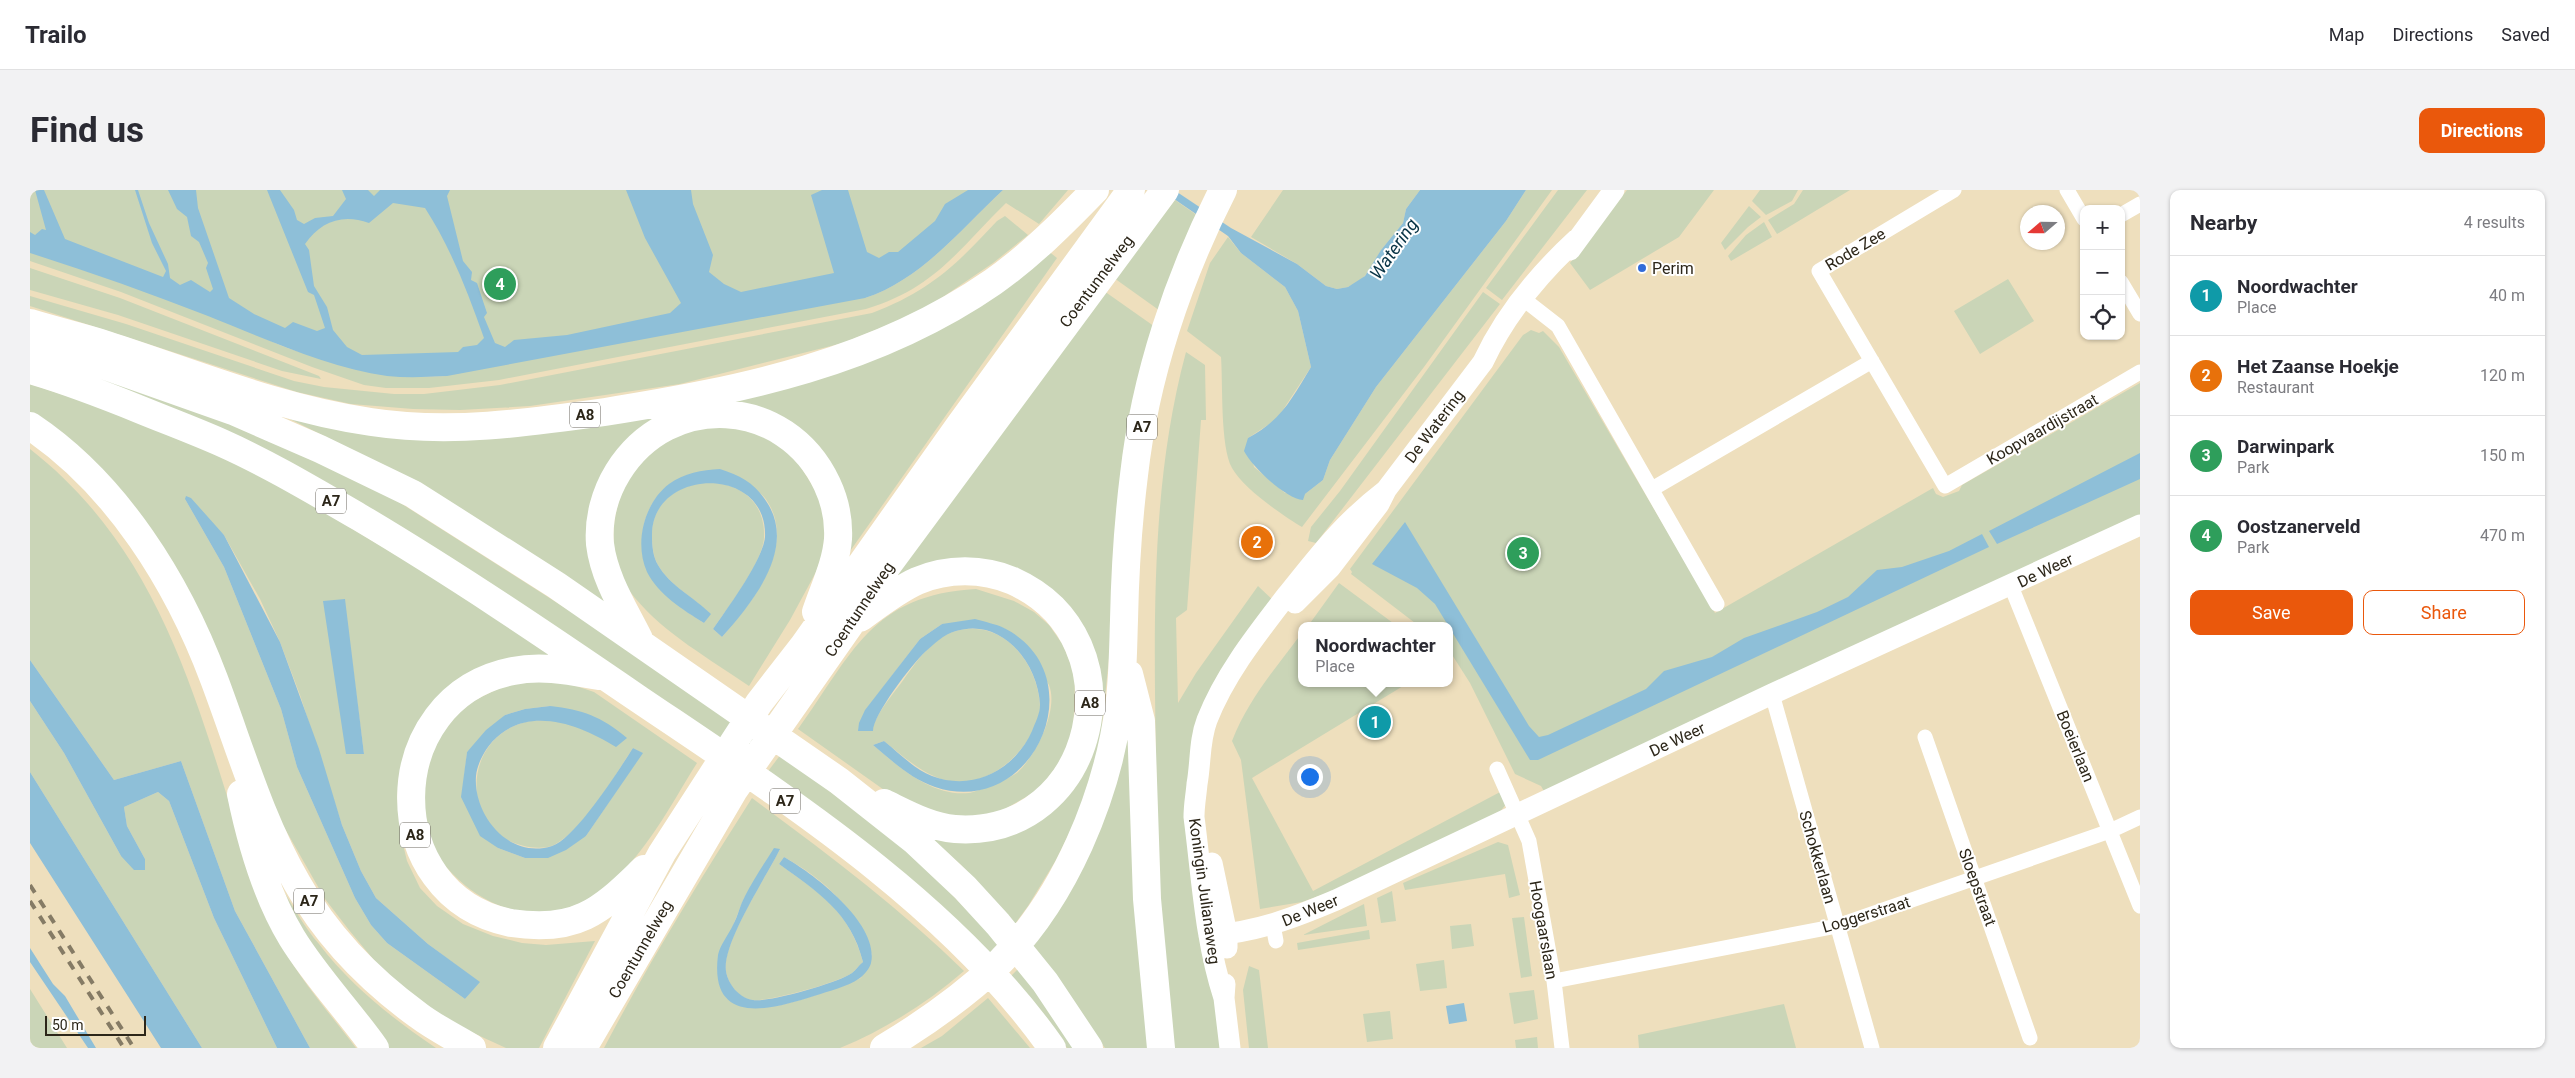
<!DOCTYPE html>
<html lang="en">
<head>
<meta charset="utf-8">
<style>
  body { margin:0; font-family:Roboto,sans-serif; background:#f2f2f3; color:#2b2b33 }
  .controls { position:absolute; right:15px; top:15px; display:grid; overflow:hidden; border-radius:10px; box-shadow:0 1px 4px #0004 }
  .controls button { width:45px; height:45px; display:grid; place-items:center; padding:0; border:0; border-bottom:1px solid #e1e1e2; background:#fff; color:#2b2b33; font:25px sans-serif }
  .compass { position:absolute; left:1990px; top:15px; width:45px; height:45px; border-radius:50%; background:#fff; box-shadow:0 1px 4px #0004; rotate:250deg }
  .scale { position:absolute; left:15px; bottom:12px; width:101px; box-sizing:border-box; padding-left:5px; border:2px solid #2c2619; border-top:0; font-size:14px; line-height:18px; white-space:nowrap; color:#2c2619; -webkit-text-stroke:4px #fff; paint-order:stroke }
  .you { position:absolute; left:1279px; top:586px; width:18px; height:18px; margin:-12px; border:4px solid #fff; border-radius:50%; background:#1a73e8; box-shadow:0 0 0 8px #1a73e833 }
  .badge { display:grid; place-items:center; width:32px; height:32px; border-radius:50%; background:#ea580c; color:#fff; font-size:16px; font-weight:700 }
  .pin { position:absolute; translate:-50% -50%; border:2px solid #fff; box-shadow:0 1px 5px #0006 }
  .popup { position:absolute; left:1268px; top:432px; width:155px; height:65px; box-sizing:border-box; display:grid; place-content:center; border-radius:10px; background:#fff; filter:drop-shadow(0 1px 4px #0005); font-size:16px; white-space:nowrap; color:#7c7c81 }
  .popup b { font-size:19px; color:#2b2b33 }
  .popup::after { content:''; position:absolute; left:50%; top:100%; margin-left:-10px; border:10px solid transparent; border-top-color:#fff }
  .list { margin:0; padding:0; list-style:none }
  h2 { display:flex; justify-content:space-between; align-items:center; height:65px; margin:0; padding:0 20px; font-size:21px }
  h2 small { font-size:16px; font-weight:400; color:#7c7c81 }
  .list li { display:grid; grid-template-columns:32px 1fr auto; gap:15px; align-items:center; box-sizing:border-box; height:80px; padding:0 20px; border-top:1px solid #e1e1e2 }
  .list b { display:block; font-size:19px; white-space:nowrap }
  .list p { margin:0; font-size:16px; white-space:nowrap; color:#7c7c81 }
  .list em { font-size:16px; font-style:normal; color:#7c7c81 }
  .actions { display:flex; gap:10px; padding:15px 20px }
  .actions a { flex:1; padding:11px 0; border:1px solid #ea580c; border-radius:10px; text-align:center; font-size:18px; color:#ea580c }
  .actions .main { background:#ea580c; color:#fff }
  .icon { flex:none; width:28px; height:28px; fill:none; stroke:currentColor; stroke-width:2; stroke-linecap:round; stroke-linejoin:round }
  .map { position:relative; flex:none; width:2110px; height:858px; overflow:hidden; border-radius:10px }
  header { display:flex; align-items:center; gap:30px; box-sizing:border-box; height:70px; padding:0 25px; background:#fff; border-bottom:1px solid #e1e1e2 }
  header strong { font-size:24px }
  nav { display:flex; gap:28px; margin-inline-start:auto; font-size:18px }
  .intro { display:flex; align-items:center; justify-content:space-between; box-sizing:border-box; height:120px; padding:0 30px }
  h1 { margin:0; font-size:35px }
  .button { padding:12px 22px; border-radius:10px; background:#ea580c; color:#fff; font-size:18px; font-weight:700 }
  main { display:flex; gap:30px; padding:0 30px }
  aside { flex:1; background:#fff; border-radius:10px; box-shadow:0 1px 4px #0004 }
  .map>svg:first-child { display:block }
  .green { fill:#cad5b7; fill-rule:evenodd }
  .water { fill:#8ebfd8; fill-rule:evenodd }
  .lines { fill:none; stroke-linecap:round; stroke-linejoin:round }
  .street { stroke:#fff; stroke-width:15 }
  .secondary { stroke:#fff; stroke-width:21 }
  .highway { stroke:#fff; stroke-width:28 }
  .rail { stroke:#857b65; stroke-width:4; stroke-dasharray:9 9; stroke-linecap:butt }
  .poi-dot { fill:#316bd9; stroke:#fff; stroke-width:2 }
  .labels { text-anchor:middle; stroke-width:4; stroke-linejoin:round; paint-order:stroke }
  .shield { fill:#fff; stroke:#6b675e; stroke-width:1 }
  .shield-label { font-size:15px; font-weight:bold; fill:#2c2619 }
  .street-label { font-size:16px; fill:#2c2619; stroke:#fff }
  .poi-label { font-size:16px; fill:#2c2619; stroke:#fff; text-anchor:start }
  .water-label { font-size:18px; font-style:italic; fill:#083446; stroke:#fff }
</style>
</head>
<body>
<header>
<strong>Trailo</strong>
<nav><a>Map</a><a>Directions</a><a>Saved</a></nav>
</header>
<div class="intro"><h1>Find us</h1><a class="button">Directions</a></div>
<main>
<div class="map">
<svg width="2110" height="858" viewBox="0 0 2110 858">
  <rect width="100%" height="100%" fill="#eedfbd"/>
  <!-- green -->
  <path class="green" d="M0 0H970L835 108C891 90 931 39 973 0H1038L1009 34 976 13C927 61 905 98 836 119L469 190 399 198H356L334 195 282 177 91 102 0 71ZM239 150 417 186C370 189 339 183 293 169 275 163 256 159 239 150Z
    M1253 0H1390L1376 19 1373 33 1351 60 1340 80 1329 92 1318 97 1307 99 1296 96 1267 74 1221 47Z
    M1496 0H1522L1394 177 1272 337C1252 325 1214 299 1202 278 1190 256 1193 194 1191 167L1157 141 1180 73 1198 47 1211 63 1255 97 1268 121 1281 177 1247 229 1218 248 1224 277 1255 303 1275 304 1293 290 1300 270 1346 197 1476 31Z
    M1528 0H1557L1472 110 1456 98Z
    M1597 0H1684L1649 47 1560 100 1540 73Z
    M1730 0H1768L1762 11 1736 25 1722 11Z
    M1773 0H1820L1747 44 1738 30 1764 14Z
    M1145 10 1168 26 1133 123 1084 88Z
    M1719 16 1731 27 1718 37 1695 60 1691 53Z
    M975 26 998 45 963 73 904 113 863 133 813 153 650 194 500 216 430 220 383 219 321 214 267 202 0 116V106L96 134 264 191 294 197 364 204H394L470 195 842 123C900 101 926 75 967 31Z
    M1734 32 1742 47 1701 71 1698 66 1716 45Z
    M1017 60 1027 68 818 364C812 321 815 289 786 253L660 219 568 294 585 426 346 272 244 221 310 236 733 198Z
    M0 78 90 108 289 186 291 189 252 181 88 125 0 100Z
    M1978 89 2004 131 1950 164 1924 121Z
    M1074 101 1128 139 1092 344 1069 564 1049 623 1026 670 998 716 985 734 930 674 889 639 1007 626 1067 512 997 394 856 396Z
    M1453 102 1470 114 1286 353 1278 351 1281 337 1310 301Z
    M1501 140 1509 143 1513 141 1529 157 1685 423 1903 298 1906 304 1913 307 1929 301 1932 295 2110 193V330L1515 603 1511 596 1485 584 1440 493 1419 460V436H1389L1321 384 1322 382 1320 379 1493 145Z
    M1156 162 1175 175 1176 230H1171L1157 420 1146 428 1148 513 1166 483 1228 396 1246 413 1168 535 1190 858H1139C1131 740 1126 622 1125 503 1124 388 1126 274 1156 162Z
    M15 164 140 206 350 300 612 467 730 549 714 573 95 203Z
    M0 194 74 218 199 269 335 343 533 472 476 477 373 572 367 605 371 646 377 671 390 698 407 716 433 734 463 746 492 753 516 755 565 751 509 858H476L428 836 388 810 348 775 319 740 295 709 242 616 149 395 0 230ZM155 309 194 345 230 409 250 452 270 505 312 635 331 681 346 708 398 754 449 792 435 809 357 753 341 735 325 708 267 577 251 519 194 377ZM314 409 334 564H317Z
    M692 235 727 241 762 263 791 309 795 340 793 362 786 382 760 430 719 496C680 469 635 444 605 408 571 367 580 306 613 267 620 259 634 251 644 245 656 238 678 238 692 235ZM690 279C701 287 728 298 735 308 769 354 723 412 692 447L683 439C697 419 734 370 734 347 737 273 621 277 622 345 622 355 623 366 628 375 640 396 664 407 680 424L674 433C637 410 603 381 614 334 616 325 623 309 630 304 642 295 675 286 690 279Z
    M0 259C115 349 156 474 198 609 211 651 222 697 242 737 265 785 295 817 326 858H280L205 721 151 571 84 590 0 470Z
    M1309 393 1359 430 1367 436H1278Z
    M946 399 984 411 1004 422 1019 435 1033 455 1042 477 1045 492 1043 549 1034 567 1008 600 970 622 925 630 857 602 768 539C823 463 841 405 946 399ZM912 434 974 438C984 450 1014 484 1019 495 1029 520 1006 565 988 582 983 587 947 602 939 603 902 607 869 577 843 555L854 551C890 580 920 609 968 580 987 568 1010 540 1010 516 1008 473 973 428 926 441 903 447 887 471 874 489 863 504 850 519 843 536L835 521 890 449Z
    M1271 444V493H1378L1222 588 1283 701 1472 601 1478 612 1468 624 1308 699 1272 712 1230 719 1211 570 1202 551C1218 510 1245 479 1271 444Z
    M515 490 540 494 564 502 667 573C640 616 616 664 576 697 529 735 473 730 429 690 421 682 410 672 405 662 395 642 389 602 395 580 400 560 422 523 440 513 454 505 473 496 488 491 496 489 506 490 515 490ZM520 516 586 557C570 547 554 536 534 532 433 513 419 640 494 656 502 658 516 659 524 655 555 638 583 588 603 558L612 563 556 646 495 668 468 658 432 607 437 562 475 525 495 519Z
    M1099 501 1125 858H1075L1000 753Z
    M0 511 34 563 91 666 115 669 97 636 94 617 128 602 139 611 184 728 247 858H172L0 582Z
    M751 564 865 651 905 687 969 753 956 767 733 588Z
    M722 608C795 662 869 717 934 781 897 813 856 839 810 858H574C619 772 670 690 722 608ZM750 659C737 686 691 754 696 781 698 794 709 809 723 810 738 812 810 792 822 783 826 780 829 775 833 772 819 721 790 703 749 674L754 667C794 689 828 720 842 765L831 788 813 796 770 810 747 816 696 808 689 781 704 733 714 708Z
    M1468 652 1478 655 1490 705 1479 708 1475 684 1375 700 1373 693Z
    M251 697C263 716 274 737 289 754 321 796 363 829 406 858H357L274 755Z
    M1362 701 1366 731 1351 733 1347 708Z
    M1334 714 1337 736 1273 745Z
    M1494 727 1502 786 1491 788 1482 728Z
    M1441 734 1444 756 1422 759 1420 736Z
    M1339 740 1340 749 1268 760 1267 753Z
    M1414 770 1417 798 1390 801 1386 774Z
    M1219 776 1229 780 1238 858H1219L1213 800Z
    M988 779 1014 811 1046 858H1037L980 787Z
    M0 799 37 858H0Z
    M1504 800 1508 829 1484 834 1479 803Z
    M958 808 1000 858H891L912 846Z
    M1754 814 1766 858H1609L1608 845Z
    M1360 821 1363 849 1337 852 1333 824Z
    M1507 847 1508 858H1486L1485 850Z"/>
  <!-- water -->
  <path class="water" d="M5 0H14L35 49 133 87 136 81 122 53 105 0H108L119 33 138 74 140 88 150 95 161 90 180 102 183 99 176 78 178 73 169 52 161 46 157 27 147 19 138 0H166L168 18 199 108 224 124 255 138 263 132 287 141 295 138 284 105 278 102 237 0H250L264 20 267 30 274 34 285 28 303 26 316 9 312 0H338L344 6 350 0H420L417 6 433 71 442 82 441 90 447 93 457 123 454 127 465 153 475 157 484 150 537 145 640 123 651 113 615 48 596 0H661L663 14 683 65 679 82 694 94 711 102 804 83 781 5 792 0H818L837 62 849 68 859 62H868L905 31 915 14 938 0H973C931 39 891 90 835 108L417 186C397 187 377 188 357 186 298 178 233 148 178 126 119 103 60 82 0 63V42L5 45 12 39 16 40ZM363 13 395 18C421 58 438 103 454 148L447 155 433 157 428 162 332 165 317 157 303 140 297 117 284 96 279 60 275 54C290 32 312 23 339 33Z
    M1131 0H1144L1201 38 1267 74 1296 96 1307 99 1318 97 1335 86 1351 60 1373 33 1376 19 1390 0H1496L1476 31 1346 197 1300 270 1293 290 1275 304 1273 310C1256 309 1222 277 1214 261L1218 248C1252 230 1262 208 1281 177L1268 121 1255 97 1211 63 1198 46Z
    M2110 263V289L1967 354 1959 341Z
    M690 279C712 286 726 294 738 314 766 360 722 413 692 447L683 439C697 419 733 370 735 347 738 274 621 277 622 346 622 355 623 367 628 375 640 396 664 407 681 424L674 433C653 420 628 404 617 382 604 353 614 313 639 294 654 283 672 280 690 279Z
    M156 306 161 308 194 345 250 452 289 559 312 635 331 681 346 708 398 754 450 792 435 809 357 753 341 735 325 708 267 577 251 519 194 377 155 309Z
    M1375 332 1499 536 1509 547 1518 545 1616 499 1634 481 1682 467 1714 448 1787 422 1818 407 1847 380 1872 377 1919 361 1952 344 1959 357 1508 570H1500L1405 414 1387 398 1342 374Z
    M315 409 334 564H316L293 411Z
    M945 429C955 432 966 434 974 438 1067 485 1004 630 905 597 881 589 862 571 843 555L854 551C869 563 884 579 902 586 944 602 985 579 1002 541 1005 533 1010 524 1010 515 1008 473 972 427 926 441 914 444 903 455 895 462 882 474 843 525 843 541H828L829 533 835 520 890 449 912 434Z
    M0 470 84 590 151 571 205 721 280 858H247L184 728 139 611 128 602 94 617 97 636 115 669V680H104L91 666 34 563 0 511Z
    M520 516C553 520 571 526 597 548L586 557C549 534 497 514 462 552 455 560 447 574 446 586 443 625 479 670 522 656 546 648 588 581 603 558L613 563 556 646 536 660 518 668H495L468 658 450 646 431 607 437 562 456 540 475 525 495 519Z
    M0 582 172 858H131L0 653Z
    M744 658 750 659C737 686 692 753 696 781 698 794 709 808 723 810 738 813 810 792 822 783 826 780 829 775 833 772 821 723 788 702 749 674L754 667C783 683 850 734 841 773 840 778 834 785 830 788 817 797 799 801 784 806 740 820 679 837 688 765 690 755 699 744 703 735 708 726 710 715 715 706 723 690 734 674 744 658Z
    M0 758 23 794 35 806 66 858H58L0 772Z
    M1434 813 1437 831 1419 834 1416 816Z"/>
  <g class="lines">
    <!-- street -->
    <path class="street" d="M1924 0 1789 81 1915 296 2110 182
      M2037 0 2054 29
      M2091 25 2110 14
      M2091 92 2110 124
      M1492 108 1528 136 1687 414
      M1622 299 1842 171
      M1981 396 2110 716
      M1742 504 1842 858
      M1895 547 2000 848
      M1467 579 1499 651 1524 791 1532 858
      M1243 735 1246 751
      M1524 791 1807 736 2080 641 2110 627"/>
    <!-- secondary -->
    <path class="secondary" d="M1540 60 1584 0
      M1265 413 1300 378 1349 314 1356 300 1453 172C1475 125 1509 84 1547 49
      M1182 673 1197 744V758
      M1179 746C1229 741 1261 729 1306 710L1742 504 2110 335
      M1195 794 1194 808 1200 858
      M1194 808C1175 750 1172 688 1164 627 1164 615 1166 606 1167 594 1171 572 1169 551 1177 530 1195 484 1227 444 1257 405 1290 364 1313 333 1356 300"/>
    <!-- highway -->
    <path class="highway" d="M0 133C26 141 52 147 77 155 164 183 250 219 341 232 419 244 497 233 575 222 712 200 846 173 963 92 1000 66 1033 33 1065 0
      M0 153 70 174 203 221 290 259 383 304 526 395 809 591 885 651 935 698 968 734 1015 792 1059 858
      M0 180C38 191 74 205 111 220 138 231 165 241 192 253 239 274 284 301 329 327 425 384 518 447 610 510 755 608 920 713 1022 858
      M0 236C87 294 148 393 184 489 210 558 230 629 267 693 296 745 340 790 388 825 405 838 424 847 442 858
      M830 428C848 415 867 400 887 391 917 378 953 378 983 391 1112 449 1067 649 925 639 900 637 877 624 854 613
      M609 449C594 419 574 388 570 354 568 329 575 303 588 282 639 200 756 206 797 294 805 311 809 330 808 349 806 374 794 398 786 422
      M1099 484 1111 531 1117 709 1131 858
      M569 486C540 481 512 475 483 481 349 507 346 706 481 733 507 737 532 737 555 726 578 715 596 696 614 679
      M211 604C221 653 236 705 262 748 286 787 318 820 345 858
      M527 858 632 663 729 513 774 455 929 236 1101 0
      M553 858 704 600 819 436 855 379 1135 0
      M854 858C896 833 934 806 970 772 1035 708 1077 606 1089 517 1093 489 1093 459 1094 430 1095 382 1098 333 1104 285 1115 187 1148 88 1193 0"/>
    <!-- rail -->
    <path class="rail" d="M0 695 104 858
      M0 711 94 858"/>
  </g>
  <!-- markers -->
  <circle class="poi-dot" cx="1612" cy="78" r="5"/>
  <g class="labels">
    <!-- shield labels -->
    <g class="shield">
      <rect x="540" y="212.5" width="30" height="25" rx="4"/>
      <rect x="1097" y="224.5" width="30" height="25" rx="4"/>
      <rect x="286" y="298.5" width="30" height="25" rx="4"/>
      <rect x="1045" y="500.5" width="30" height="25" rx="4"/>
      <rect x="740" y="598.5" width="30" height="25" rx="4"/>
      <rect x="370" y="632.5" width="30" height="25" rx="4"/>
      <rect x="264" y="698.5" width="30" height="25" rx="4"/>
    </g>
    <g class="shield-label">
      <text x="555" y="230">A8</text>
      <text x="1112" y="242">A7</text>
      <text x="301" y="316">A7</text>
      <text x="1060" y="518">A8</text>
      <text x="755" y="616">A7</text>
      <text x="385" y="650">A8</text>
      <text x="279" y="716">A7</text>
    </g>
    <!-- street labels -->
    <g class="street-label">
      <text transform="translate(1825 59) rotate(-31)" y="6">Rode Zee</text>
      <text transform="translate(1066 91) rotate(-53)" y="6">Coentunnelweg</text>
      <text transform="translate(1404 236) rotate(-53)" y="6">De Watering</text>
      <text transform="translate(2012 239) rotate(-30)" y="6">Koopvaardijstraat</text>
      <text transform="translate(2015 380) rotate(-25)" y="6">De Weer</text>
      <text transform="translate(829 419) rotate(-56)" y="6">Coentunnelweg</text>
      <text transform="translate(1647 549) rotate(-25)" y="6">De Weer</text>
      <text transform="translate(2046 556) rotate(68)" y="6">Boeierlaan</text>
      <text transform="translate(1788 667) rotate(74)" y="6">Schokkerlaan</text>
      <text transform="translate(1948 697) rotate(70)" y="6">Sloepstraat</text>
      <text transform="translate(1175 701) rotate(82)" y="6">Koningin Julianaweg</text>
      <text transform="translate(1280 720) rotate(-22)" y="6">De Weer</text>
      <text transform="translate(1836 724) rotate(-17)" y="6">Loggerstraat</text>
      <text transform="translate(1514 740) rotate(80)" y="6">Hoogaarslaan</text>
      <text transform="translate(610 759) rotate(-60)" y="6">Coentunnelweg</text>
    </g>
    <!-- poi labels -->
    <g class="poi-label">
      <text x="1622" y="84">Perim</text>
    </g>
    <!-- water labels -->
    <g class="water-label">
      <text transform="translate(1364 59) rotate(-55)" y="6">Watering</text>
    </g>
  </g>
</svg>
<div class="controls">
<button>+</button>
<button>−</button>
<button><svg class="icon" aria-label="locate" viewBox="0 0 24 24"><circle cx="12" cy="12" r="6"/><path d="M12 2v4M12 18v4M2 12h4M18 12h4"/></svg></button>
</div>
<svg class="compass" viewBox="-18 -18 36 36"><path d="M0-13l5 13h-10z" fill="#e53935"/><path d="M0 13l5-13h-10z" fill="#7c7c81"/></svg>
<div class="scale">50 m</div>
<div class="you"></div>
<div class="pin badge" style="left:1345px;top:532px;background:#0f9aa8">1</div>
<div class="popup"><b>Noordwachter</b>Place</div>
<div class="pin badge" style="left:1227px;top:352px;background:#e8710a">2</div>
<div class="pin badge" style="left:1493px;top:363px;background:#2e9e5b">3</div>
<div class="pin badge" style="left:470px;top:94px;background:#2e9e5b">4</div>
</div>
<aside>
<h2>Nearby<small>4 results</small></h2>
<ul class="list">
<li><span class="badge" style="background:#0f9aa8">1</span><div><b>Noordwachter</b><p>Place</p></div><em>40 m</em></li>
<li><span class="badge" style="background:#e8710a">2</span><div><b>Het Zaanse Hoekje</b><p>Restaurant</p></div><em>120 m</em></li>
<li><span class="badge" style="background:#2e9e5b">3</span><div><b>Darwinpark</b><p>Park</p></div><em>150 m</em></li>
<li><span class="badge" style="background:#2e9e5b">4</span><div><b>Oostzanerveld</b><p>Park</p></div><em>470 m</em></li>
</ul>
<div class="actions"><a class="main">Save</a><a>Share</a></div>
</aside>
</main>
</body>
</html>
